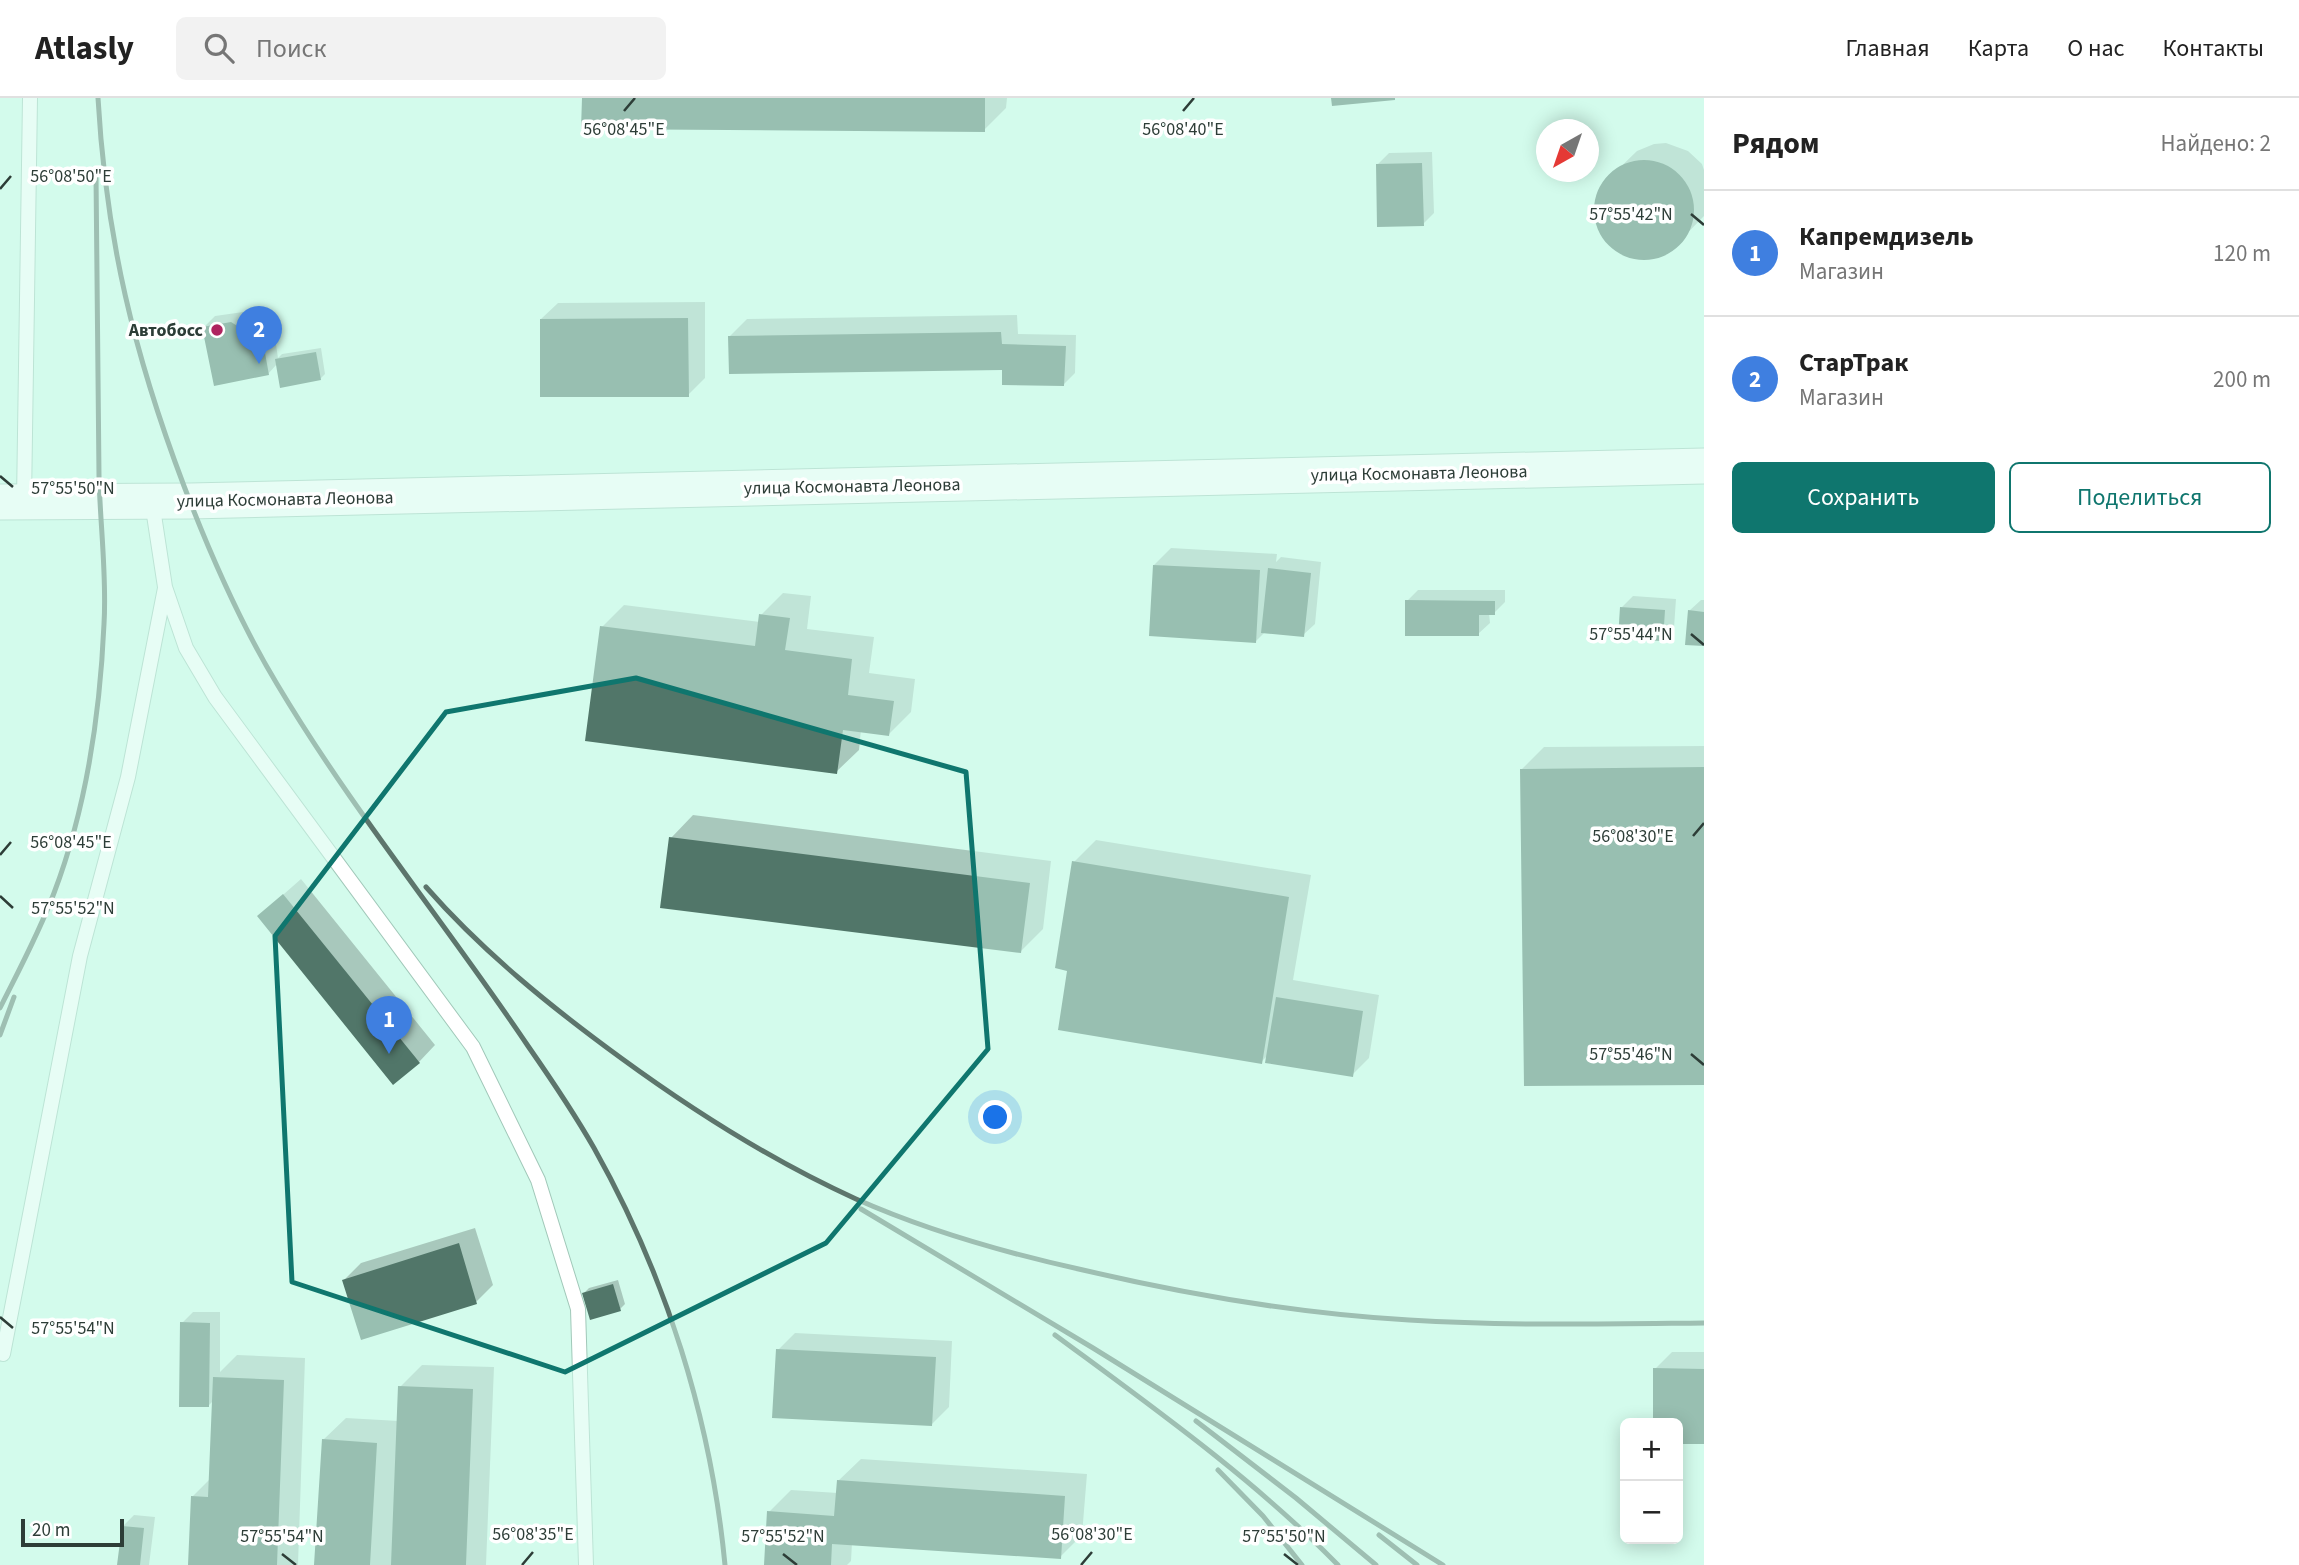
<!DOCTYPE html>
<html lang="ru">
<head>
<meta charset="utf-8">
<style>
  body { margin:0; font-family:"Source Sans 3",sans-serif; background:#f2f2f2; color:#222 }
  .controls { position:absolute; right:21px; bottom:21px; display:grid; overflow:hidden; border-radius:10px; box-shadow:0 4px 18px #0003 }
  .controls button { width:63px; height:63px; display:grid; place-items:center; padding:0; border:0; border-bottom:2px solid #e0e0e0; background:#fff; color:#222; font:35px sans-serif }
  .compass { position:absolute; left:1536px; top:21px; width:63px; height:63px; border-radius:50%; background:#fff; box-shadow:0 4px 18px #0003; rotate:220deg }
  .scale { position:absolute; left:21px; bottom:18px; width:103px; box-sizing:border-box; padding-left:7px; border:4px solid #2d3d37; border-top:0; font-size:19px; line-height:24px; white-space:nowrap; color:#2d3d37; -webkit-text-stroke:5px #fff; paint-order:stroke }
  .you { position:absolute; left:996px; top:1020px; width:24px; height:24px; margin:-18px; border:5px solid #fff; border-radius:50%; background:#1a73e8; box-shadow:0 0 0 10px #1a73e833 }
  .badge { display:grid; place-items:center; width:46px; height:46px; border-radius:50%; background:#0f766e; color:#fff; font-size:23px; font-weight:700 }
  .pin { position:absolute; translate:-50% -58px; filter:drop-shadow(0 2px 4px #0008) }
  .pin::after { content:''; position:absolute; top:37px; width:24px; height:21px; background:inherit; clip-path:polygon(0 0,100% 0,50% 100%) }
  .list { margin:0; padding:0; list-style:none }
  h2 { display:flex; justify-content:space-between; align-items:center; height:91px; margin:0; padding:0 28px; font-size:30px }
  h2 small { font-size:23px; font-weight:400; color:#767676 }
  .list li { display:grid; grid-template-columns:46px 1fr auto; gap:21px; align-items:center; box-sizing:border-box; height:126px; padding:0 28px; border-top:2px solid #e0e0e0 }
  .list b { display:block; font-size:26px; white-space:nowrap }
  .list p { margin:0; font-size:23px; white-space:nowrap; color:#767676 }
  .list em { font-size:23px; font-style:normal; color:#767676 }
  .actions { display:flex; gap:14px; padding:21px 28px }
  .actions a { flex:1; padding:16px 0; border:2px solid #0f766e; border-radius:10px; text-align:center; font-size:24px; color:#0f766e }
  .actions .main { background:#0f766e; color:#fff }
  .icon { flex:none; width:38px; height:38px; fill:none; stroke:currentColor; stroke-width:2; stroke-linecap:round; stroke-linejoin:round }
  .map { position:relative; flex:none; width:1704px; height:1467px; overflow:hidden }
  header { display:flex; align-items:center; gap:42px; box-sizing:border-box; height:98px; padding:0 35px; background:#fff; border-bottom:2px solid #e0e0e0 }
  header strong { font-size:33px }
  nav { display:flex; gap:38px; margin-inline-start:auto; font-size:24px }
  .search { width:490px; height:63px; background:#f2f2f2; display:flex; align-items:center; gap:18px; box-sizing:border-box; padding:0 24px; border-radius:10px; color:#767676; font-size:26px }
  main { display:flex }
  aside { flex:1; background:#fff }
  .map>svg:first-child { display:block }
  .shadow { fill:#0003 }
  .building { fill:#517669 }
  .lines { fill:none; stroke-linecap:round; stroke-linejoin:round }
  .service-casing { stroke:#a1c8b9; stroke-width:16 }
  .tertiary-casing { stroke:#a1c8b9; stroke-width:37 }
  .service { stroke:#fff; stroke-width:14 }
  .tertiary { stroke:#fff; stroke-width:35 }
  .rail { stroke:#5d756c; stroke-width:5 }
  .marked { fill:none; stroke:#0f766e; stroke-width:5; stroke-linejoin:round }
  .ticks { fill:none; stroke:#2d3d37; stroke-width:2.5 }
  .poi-dot { fill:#af235f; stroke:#fff; stroke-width:2.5 }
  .labels { text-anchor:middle; stroke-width:7; stroke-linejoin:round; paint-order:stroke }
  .poi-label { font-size:18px; font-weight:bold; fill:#2d3d37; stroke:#fff; text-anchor:end }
  .street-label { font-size:18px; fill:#2d3d37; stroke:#fff }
  .ticks-label { font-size:18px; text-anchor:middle; fill:#2d3d37; stroke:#fff; stroke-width:7; stroke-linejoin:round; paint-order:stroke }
</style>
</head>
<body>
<header>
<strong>Atlasly</strong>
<div class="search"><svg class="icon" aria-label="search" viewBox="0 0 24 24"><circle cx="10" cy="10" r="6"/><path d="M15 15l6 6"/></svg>Поиск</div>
<nav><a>Главная</a><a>Карта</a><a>О нас</a><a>Контакты</a></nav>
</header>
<main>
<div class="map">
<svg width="1704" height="1467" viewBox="0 0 1704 1467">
  <rect width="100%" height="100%" fill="#d3fbec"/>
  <!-- shadow -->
  <path class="shadow" d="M584 0H1007L1006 10 984 32Z
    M1666 45 1688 53 1702 66 1704 72V118L1669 154 1653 160H1635L1614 150 1602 136 1596 118 1597 100 1605 84 1637 53 1654 46Z
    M1432 54 1434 115 1423 126 1378 66 1389 55Z
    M705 204V280L688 297 541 221 558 205Z
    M243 214 274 233 278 260 282 256 321 250 325 276 320 281 277 266 268 276 204 229 215 218Z
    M1017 217 1018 236 1076 237 1075 275 1064 286 1004 268 730 238 747 221Z
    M1171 450 1277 456 1276 464 1281 459 1321 464 1315 526 1303 537 1265 534 1256 543 1154 467Z
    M1418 492H1505V504L1494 515H1489L1490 525 1478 536 1407 503Z
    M783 495 811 498 807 531 874 539 869 575 915 581 911 614 889 636 861 632 859 652 836 674 602 529 624 507 760 524 761 517Z
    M1633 498 1676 501 1674 530 1663 542 1622 509Z
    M1701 502H1704V546L1687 545 1689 513Z
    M1704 648V985L1525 987 1522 671 1544 649Z
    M693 717 1051 763 1043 831 1020 854 671 740Z
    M1096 742 1311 777 1293 882 1379 897 1369 960 1352 977 1268 957 1261 964 1069 871 1074 764Z
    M301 781 435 947 419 964 259 818Z
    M475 1130 493 1187 476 1204 344 1182 361 1165Z
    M618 1182 625 1206 620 1211 584 1195 589 1190Z
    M193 1214H220V1274L237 1257 305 1260 298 1467H190L192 1399 210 1381 214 1302 208 1308 182 1225Z
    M795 1235 952 1243 949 1309 932 1326 778 1252Z
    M1672 1254H1704V1344H1678V1325H1655V1271Z
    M422 1267 494 1269 486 1467H316L323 1342 346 1320 399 1323 400 1289Z
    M861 1361 1087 1376 1082 1437 1060 1459 852 1445 851 1463 847 1467H765L769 1414 791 1392 838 1395V1383Z
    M134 1417 155 1419 149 1467H119L123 1428Z"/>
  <!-- building -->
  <path class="building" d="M582 0H985V34L581 31Z
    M1331 0H1395V2L1332 8Z
    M1594 112a50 50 0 1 1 100 0a50 50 0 1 1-100 0Z
    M1422 65 1424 128 1377 129 1376 66Z
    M688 220 689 299H540V221Z
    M231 224 263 244 269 277 214 288 202 229Z
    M1001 234 1002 246 1066 248 1064 288 1002 287V272L729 276 728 238Z
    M316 254 321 282 280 290 275 261Z
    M1153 467 1260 472 1256 545 1149 538Z
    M1268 470 1311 475 1304 539 1261 535Z
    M1405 502 1495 503V517H1479V538H1405Z
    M1620 509 1665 512 1663 543 1618 541Z
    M1688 512 1704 514V548L1685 547Z
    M759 516 790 520 785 552 852 561 848 597 894 603 889 638 843 632 837 676 585 643 600 528 755 548Z
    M1704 669V987L1524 988 1520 671Z
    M669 739 1030 785 1021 855 660 810Z
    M1072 763 1289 799 1262 966 1058 932 1067 873 1055 870Z
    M283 796 420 965 393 987 257 818Z
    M1276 899 1363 913 1353 979 1265 965Z
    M459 1145 477 1206 361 1242 342 1182Z
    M613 1186 621 1213 590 1222 582 1195Z
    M180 1224 210 1225 209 1309H179Z
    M776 1251 936 1259 932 1328 772 1320Z
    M1653 1270 1704 1271V1346H1678V1325H1653Z
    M213 1279 284 1282 277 1467H188L191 1398 208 1399Z
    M398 1288 473 1291 466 1467H391Z
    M322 1341 377 1345 370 1467H314Z
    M837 1382 1065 1398 1061 1461 832 1446 831 1467H764L767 1413 834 1418Z
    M122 1428 144 1430 140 1467H117Z"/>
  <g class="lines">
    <!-- service casing -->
    <g class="service-casing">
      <path id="service" d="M24 403 30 0
        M152 404 165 489 186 550 215 599 473 949 538 1082 578 1211 586 1467
        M3 1256 80 858 128 679 165 490"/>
    </g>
    <!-- tertiary casing -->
    <g class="tertiary-casing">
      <path id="tertiary" d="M0 404 190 403 1704 368"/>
    </g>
    <!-- service -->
    <use href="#service" class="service"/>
    <!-- tertiary -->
    <use href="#tertiary" class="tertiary"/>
    <!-- rail -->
    <path class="rail" d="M98 0C106 141 134 256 184 388 210 456 239 523 277 586 352 712 446 826 528 948 551 981 574 1015 594 1050 666 1178 711 1321 725 1467
      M426 789C483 854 551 909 621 960 695 1014 772 1063 856 1101 928 1133 1006 1155 1083 1172 1190 1197 1300 1216 1409 1222 1507 1228 1606 1226 1704 1225
      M0 910C19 872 39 835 54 795 86 711 100 616 104 526 107 477 100 427 99 378 98 278 97 177 96 77
      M0 937 14 899
      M861 1111 1093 1250 1443 1467
      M1055 1237C1151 1308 1254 1381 1338 1467
      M1196 1323 1296 1400 1376 1467
      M1218 1372 1263 1418 1302 1467
      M1379 1437 1417 1467"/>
  </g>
  <!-- marked area -->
  <path d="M0 0H1704V1467H0ZM636 580 966 674 988 951 826 1145 565 1274 292 1184 275 838 446 614Z" fill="#d3fbec" fill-opacity=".55" fill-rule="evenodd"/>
  <path class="marked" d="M636 580 966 674 988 951 826 1145 565 1274 292 1184 275 838 446 614Z"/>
  <!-- ticks -->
  <path class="ticks" d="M624 13 635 0M1183 13 1194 0M0 91 11 78M1691 116 1704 127M0 378 13 389M1691 536 1704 547M1693 738 1704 725M0 757 11 744M0 798 13 810M1691 956 1704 967M0 1219 13 1230M282 1456 296 1467M783 1456 797 1467M1284 1456 1298 1467M522 1467 533 1454M1081 1467 1092 1454"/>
  <!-- markers -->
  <circle class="poi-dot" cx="217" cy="232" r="7"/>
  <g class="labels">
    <!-- poi labels -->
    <g class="poi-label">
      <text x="203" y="238">Автобосс</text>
    </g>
    <!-- street labels -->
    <g class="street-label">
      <text transform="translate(1419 375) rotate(-1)" y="6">улица Космонавта Леонова</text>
      <text transform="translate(852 388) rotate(-1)" y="6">улица Космонавта Леонова</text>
      <text transform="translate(285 401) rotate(-1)" y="6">улица Космонавта Леонова</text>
    </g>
  </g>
  <g class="ticks-label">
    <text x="624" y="37">56°08'45"E</text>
    <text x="1183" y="37">56°08'40"E</text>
    <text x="71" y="84">56°08'50"E</text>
    <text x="1631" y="122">57°55'42"N</text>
    <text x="73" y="396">57°55'50"N</text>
    <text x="1631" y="542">57°55'44"N</text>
    <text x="1633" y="744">56°08'30"E</text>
    <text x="71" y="750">56°08'45"E</text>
    <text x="73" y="816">57°55'52"N</text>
    <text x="1631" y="962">57°55'46"N</text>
    <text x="73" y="1236">57°55'54"N</text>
    <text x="533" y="1442">56°08'35"E</text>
    <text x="1092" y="1442">56°08'30"E</text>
    <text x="282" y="1444">57°55'54"N</text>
    <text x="783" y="1444">57°55'52"N</text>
    <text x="1284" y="1444">57°55'50"N</text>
  </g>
</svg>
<div class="controls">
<button>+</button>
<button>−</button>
</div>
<svg class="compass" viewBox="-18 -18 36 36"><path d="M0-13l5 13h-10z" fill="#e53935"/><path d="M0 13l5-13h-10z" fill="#767676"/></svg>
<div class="scale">20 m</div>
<div class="you"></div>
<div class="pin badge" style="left:389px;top:956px;background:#3f7fe0">1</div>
<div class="pin badge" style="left:259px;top:266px;background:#3f7fe0">2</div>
</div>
<aside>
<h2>Рядом<small>Найдено: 2</small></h2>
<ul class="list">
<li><span class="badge" style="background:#3f7fe0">1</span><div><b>Капремдизель</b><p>Магазин</p></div><em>120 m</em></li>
<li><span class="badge" style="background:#3f7fe0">2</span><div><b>СтарТрак</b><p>Магазин</p></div><em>200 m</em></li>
</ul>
<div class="actions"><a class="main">Сохранить</a><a>Поделиться</a></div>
</aside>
</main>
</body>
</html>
